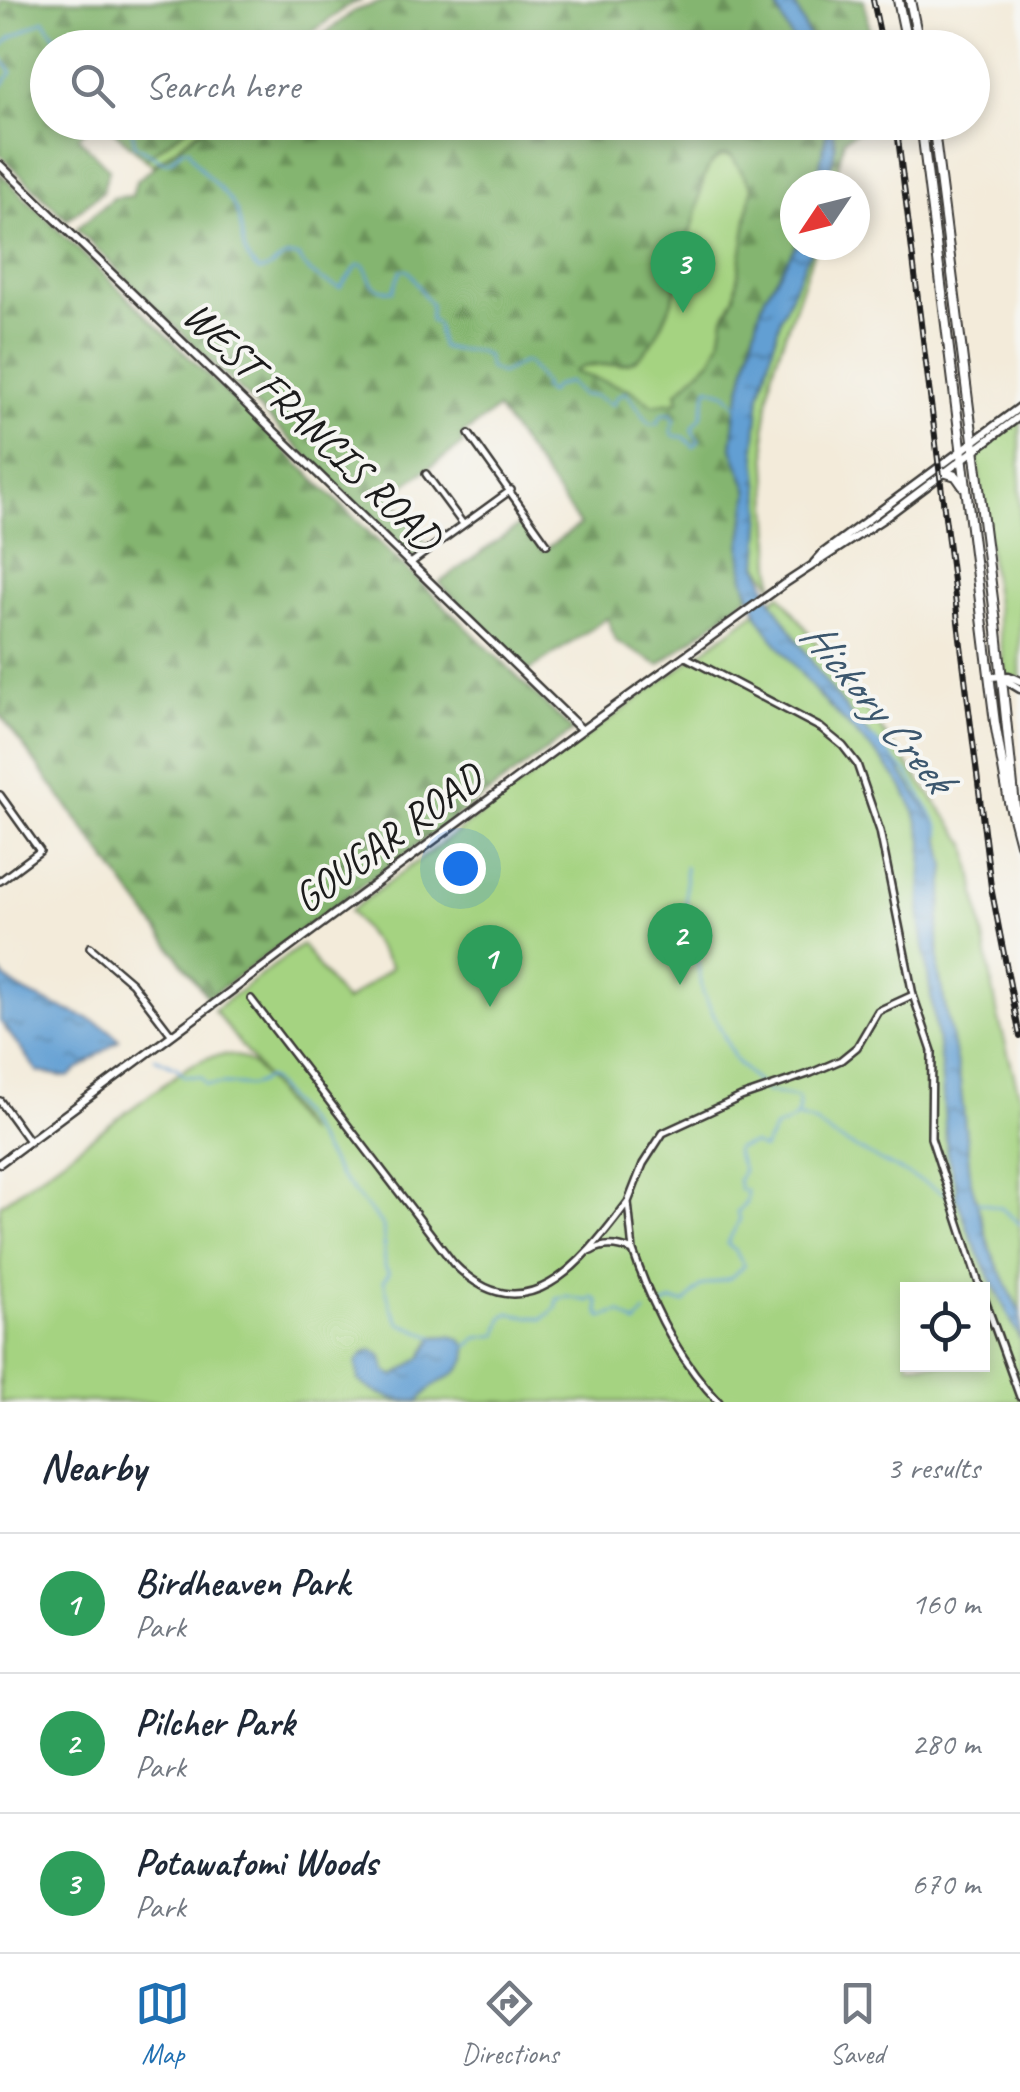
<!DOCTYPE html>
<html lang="en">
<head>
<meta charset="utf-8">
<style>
  body { margin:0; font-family:Caveat,sans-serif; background:#f6f6f7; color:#1f2937 }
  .controls { position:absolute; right:30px; bottom:30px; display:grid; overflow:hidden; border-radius:0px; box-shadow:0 5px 15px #0003 }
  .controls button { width:90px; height:90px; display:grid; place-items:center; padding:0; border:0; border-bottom:2px solid #e0e1e3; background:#fff; color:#1f2937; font:50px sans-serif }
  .compass { position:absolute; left:780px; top:170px; width:90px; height:90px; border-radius:50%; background:#fff; box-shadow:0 5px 15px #0003; rotate:235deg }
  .you { position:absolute; left:460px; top:868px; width:35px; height:35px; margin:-25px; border:8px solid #fff; border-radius:50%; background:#1a73e8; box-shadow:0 0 0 15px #1a73e833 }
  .badge { display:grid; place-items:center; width:65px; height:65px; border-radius:50%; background:#1f6fb2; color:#fff; font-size:32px; font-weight:700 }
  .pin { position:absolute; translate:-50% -82px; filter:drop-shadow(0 2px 5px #0008) }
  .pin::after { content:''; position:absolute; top:52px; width:35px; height:30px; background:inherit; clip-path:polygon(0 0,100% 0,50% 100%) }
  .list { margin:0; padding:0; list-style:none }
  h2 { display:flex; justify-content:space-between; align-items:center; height:130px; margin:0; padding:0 40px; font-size:42px }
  h2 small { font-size:32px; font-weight:400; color:#747a83 }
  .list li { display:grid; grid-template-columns:65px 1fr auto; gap:30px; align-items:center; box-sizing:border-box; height:140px; padding:0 40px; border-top:2px solid #e0e1e3 }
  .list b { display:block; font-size:38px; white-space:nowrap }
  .list p { margin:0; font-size:32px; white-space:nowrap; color:#747a83 }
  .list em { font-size:32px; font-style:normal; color:#747a83 }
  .icon { flex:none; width:55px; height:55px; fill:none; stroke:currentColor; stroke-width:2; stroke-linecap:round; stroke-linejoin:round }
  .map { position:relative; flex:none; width:1020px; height:1402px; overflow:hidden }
  .search { position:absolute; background:#fff; box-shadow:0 5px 15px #0003; left:30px; right:30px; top:30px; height:110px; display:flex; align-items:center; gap:25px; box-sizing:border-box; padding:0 35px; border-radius:55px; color:#747a83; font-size:38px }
  .sheet { height:550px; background:#fff }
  nav { display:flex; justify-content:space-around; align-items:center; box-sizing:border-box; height:140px; border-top:2px solid #e0e1e3; background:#fff; font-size:28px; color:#747a83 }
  nav a { display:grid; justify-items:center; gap:5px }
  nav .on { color:#1f6fb2 }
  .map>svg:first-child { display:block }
  .green { fill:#a5d381; stroke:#60784e; stroke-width:2.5; fill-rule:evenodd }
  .forest { fill:url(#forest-firs); stroke:#506846; stroke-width:2.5; fill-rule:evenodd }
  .water { fill:url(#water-ripples); stroke:#3f5e78; stroke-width:2.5 }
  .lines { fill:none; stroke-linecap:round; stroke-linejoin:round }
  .stream { stroke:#629fd3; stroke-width:2.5 }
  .street-casing { stroke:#3c3b38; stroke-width:10 }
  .secondary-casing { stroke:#3c3b38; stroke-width:11 }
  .primary-casing { stroke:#3c3b38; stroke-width:12 }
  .street { stroke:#fff; stroke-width:5 }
  .secondary { stroke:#fff; stroke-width:6 }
  .primary { stroke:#fff; stroke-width:8 }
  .rail-casing { stroke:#1c1c1c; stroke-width:6 }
  .rail { stroke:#f6f6f2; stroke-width:2.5; stroke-dasharray:8; stroke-linecap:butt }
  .labels { text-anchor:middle; stroke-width:8; stroke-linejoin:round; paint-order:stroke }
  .street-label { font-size:42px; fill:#1c1c1c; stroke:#f6f6f2 }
  .water-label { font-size:45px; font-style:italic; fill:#3c576e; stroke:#f6f6f2 }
</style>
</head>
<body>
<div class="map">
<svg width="1020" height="1402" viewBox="0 0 1020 1402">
  <defs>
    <pattern id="forest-firs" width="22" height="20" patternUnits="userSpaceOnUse" patternTransform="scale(2.5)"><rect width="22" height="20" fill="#84b56f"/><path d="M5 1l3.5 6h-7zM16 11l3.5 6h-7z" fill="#6b925a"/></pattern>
    <pattern id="water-ripples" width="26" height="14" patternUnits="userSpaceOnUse" patternTransform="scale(2.5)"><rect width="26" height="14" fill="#629fd3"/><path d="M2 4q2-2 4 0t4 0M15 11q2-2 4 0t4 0" fill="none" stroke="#5081aa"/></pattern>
  </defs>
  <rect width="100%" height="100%" fill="#f6f6f2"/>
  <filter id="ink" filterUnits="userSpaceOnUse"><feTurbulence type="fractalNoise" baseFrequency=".01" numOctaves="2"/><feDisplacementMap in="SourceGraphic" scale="20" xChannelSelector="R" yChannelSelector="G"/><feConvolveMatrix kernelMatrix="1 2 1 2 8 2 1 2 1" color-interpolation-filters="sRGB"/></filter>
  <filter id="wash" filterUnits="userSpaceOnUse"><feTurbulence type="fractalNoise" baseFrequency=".0048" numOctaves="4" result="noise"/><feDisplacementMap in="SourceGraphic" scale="40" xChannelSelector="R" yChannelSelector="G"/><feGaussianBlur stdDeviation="2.25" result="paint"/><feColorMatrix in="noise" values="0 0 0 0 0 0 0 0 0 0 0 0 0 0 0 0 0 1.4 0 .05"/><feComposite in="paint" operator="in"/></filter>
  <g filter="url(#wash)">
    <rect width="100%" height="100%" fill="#f3ebda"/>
    <!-- green -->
    <path class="green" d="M193 123H209L153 165 145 159Z
      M435 123H872L844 139 834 185H795V245H816L772 372 765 426 773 585 631 390 573 372 580 367 611 365Z
      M1020 417V681L1005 675 976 451Z
      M780 594 967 844 998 1016 1020 1097V1402H0V1205L185 1069C257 1024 266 1095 308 1134L214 1010 302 945 345 1002 392 967 350 911ZM908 1290H982V1364H908Z"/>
    <!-- forest -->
    <path class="forest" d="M0 0H363L349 5 292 47 48 48V122L94 123 78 137 109 169 102 192 67 220 0 155Z
      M387 0H773L796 47 307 48 354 11Z
      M793 0H864L873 47H813Z
      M105 123H193L145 159Z
      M209 123H824L826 135 816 185H795L796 245 759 313 736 410 732 448 749 491 741 547 749 596 659 665 616 641 607 618 529 671 439 583 521 524 542 551 580 525 497 409 461 436 463 444 390 495 428 547 412 559 76 229 113 198 132 196 136 181ZM724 155 731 156 752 187 735 296 724 317 720 342 712 359 677 392 679 401 653 405 631 390 574 372C593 357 620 373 639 357 656 343 670 309 676 289 678 279 676 268 679 258 682 245 690 234 694 222 702 199 698 165 724 155Z
      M832 123H872L844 139 839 161 832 160Z
      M0 173 573 731 208 998 0 714Z"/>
    <!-- water -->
    <path class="water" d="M773 0H793L813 47H796Z
      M824 123H832L835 147 828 185H816L826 135Z
      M796 245H813L781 317 760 395 755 447 762 509 758 565 772 601 824 680 853 718 892 758 938 826 946 867 938 933 939 974 960 1081 971 1182 990 1249 1020 1313V1340L971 1237 956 1196 957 1189 947 1154 941 1066 920 919 923 840 915 812 902 786 882 760 819 696 774 640 758 616 744 578 741 547 749 491 732 448 736 410 759 313 765 296Z
      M0 972C27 1007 99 1011 119 1040L68 1077 38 1072 0 1021Z
      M450 1336 460 1339 467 1347C469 1373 446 1376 430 1389 425 1393 423 1398 418 1401 398 1402 374 1394 359 1381L356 1363 362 1355 372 1350 381 1355 386 1371 395 1376 422 1357 434 1337Z"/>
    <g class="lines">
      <!-- stream -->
      <path class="stream" d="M0 48 12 37 44 20 58 40 69 48
        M0 56 12 72 0 88
        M134 122 132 130 135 145 164 162 170 161 182 149H189C199 175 228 190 237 213 246 237 236 250 259 271 277 270 277 252 299 257 307 274 323 281 340 288L358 265H363C373 277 366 290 393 291L401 270H408C417 280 420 293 431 304L430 320 437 324 441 347C457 353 472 346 487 356L489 368 501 374 523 362 528 363 544 385 542 388 549 393 553 387 568 382 581 395 595 396 613 405 616 397 626 392 650 424H657L662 414H671L675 420 671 430 674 436 684 437 694 447 699 441 693 433V427L701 417 708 387 726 393 738 406
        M872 738 909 775 939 826 941 835
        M685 867 687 934 696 954 703 993 736 1061 760 1085
        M155 1058 177 1068 184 1076 201 1077 205 1084C211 1086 217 1084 223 1084 240 1083 250 1091 266 1078L271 1080 304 1120 338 1174 383 1226 385 1267 389 1273 384 1281 391 1308 400 1323 434 1337
        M797 1117 814 1122 834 1137 948 1195
        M736 1148 753 1144 763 1149 776 1127C793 1123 802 1116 798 1098L764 1091
        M978 1202 1001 1208 1020 1224
        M659 1308 672 1301 685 1303 701 1286 730 1278 744 1266 735 1250 727 1244 740 1219 737 1212 746 1203 747 1191 740 1190 738 1180 743 1170 735 1151
        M467 1347 477 1338 498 1335 503 1317 509 1313C522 1319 530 1314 543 1319L557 1307V1299L567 1297 589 1301 592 1297 598 1301 599 1312 602 1317 620 1312 636 1324 645 1312"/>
    </g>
  </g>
  <g filter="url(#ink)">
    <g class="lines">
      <!-- street casing -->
      <g class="street-casing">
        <path id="street" d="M469 434 547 544
          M426 474 463 524
          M412 562 511 490
          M684 656 821 728 843 746 857 764 880 831 913 995 932 1051 931 1138 981 1290
          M0 795 40 851 0 881
          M90 947 132 983 171 1034
          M251 999 453 1263C526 1338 583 1261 628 1202
          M0 1101 29 1141
          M591 1251C604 1243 619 1245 633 1251 652 1306 678 1360 719 1402
          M633 1251 628 1202 643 1164 663 1133 741 1097 811 1073 841 1060 857 1047 878 1011 913 995
          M982 1292 1020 1397"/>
      </g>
      <!-- secondary casing -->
      <g class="secondary-casing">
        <path id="secondary" d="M0 165 582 730
          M814 563 823 553 1020 407
          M989 677 1009 676 1020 681
          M1002 678 1020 689
          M0 1163 582 730 784 584 883 519 1020 416"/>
      </g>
      <!-- primary casing -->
      <g class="primary-casing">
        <path id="primary" d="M898 0 908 48
          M910 0 920 48
          M921 122 995 723 1009 802 1020 844
          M933 122 997 631 1016 816
          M943 472 956 476 963 486"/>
      </g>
      <!-- street -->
      <use href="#street" class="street"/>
      <!-- secondary -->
      <use href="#secondary" class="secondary"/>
      <!-- primary -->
      <use href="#primary" class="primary"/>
      <!-- rail casing -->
      <g class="rail-casing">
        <path id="rail" d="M873 0 883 48
          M896 122 991 887 1020 1037"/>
      </g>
      <!-- rail -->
      <use href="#rail" class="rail"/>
    </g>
  </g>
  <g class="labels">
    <!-- street labels -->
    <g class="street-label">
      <text transform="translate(313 425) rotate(44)" y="15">WEST FRANCIS ROAD</text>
      <text transform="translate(387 837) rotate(-36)" y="15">GOUGAR ROAD</text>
    </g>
    <!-- water labels -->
    <g class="water-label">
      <text transform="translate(878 705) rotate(50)" y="16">Hickory Creek</text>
    </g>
  </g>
</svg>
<div class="controls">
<button><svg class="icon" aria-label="locate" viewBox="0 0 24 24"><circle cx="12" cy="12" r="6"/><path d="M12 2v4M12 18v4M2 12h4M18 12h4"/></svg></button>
</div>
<svg class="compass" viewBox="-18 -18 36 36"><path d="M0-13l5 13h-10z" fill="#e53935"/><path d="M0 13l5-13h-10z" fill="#747a83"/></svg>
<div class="you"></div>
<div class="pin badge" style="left:490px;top:1007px;background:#2e9e5b">1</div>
<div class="pin badge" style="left:680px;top:985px;background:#2e9e5b">2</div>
<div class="pin badge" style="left:683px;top:313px;background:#2e9e5b">3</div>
<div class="search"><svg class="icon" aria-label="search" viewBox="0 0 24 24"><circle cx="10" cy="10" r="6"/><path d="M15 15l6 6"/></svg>Search here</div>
</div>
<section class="sheet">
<h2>Nearby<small>3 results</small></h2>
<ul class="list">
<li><span class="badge" style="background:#2e9e5b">1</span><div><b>Birdheaven Park</b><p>Park</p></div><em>160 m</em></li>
<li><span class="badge" style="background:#2e9e5b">2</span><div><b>Pilcher Park</b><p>Park</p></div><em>280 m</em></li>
<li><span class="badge" style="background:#2e9e5b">3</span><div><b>Potawatomi Woods</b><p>Park</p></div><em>670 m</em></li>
</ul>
</section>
<nav>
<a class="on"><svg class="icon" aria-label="map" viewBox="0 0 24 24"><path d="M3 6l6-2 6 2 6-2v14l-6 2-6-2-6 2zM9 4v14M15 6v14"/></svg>Map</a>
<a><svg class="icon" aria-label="directions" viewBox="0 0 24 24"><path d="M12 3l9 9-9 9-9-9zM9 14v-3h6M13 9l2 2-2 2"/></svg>Directions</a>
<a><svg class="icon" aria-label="saved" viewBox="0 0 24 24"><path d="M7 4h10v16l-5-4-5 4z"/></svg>Saved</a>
</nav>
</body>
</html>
